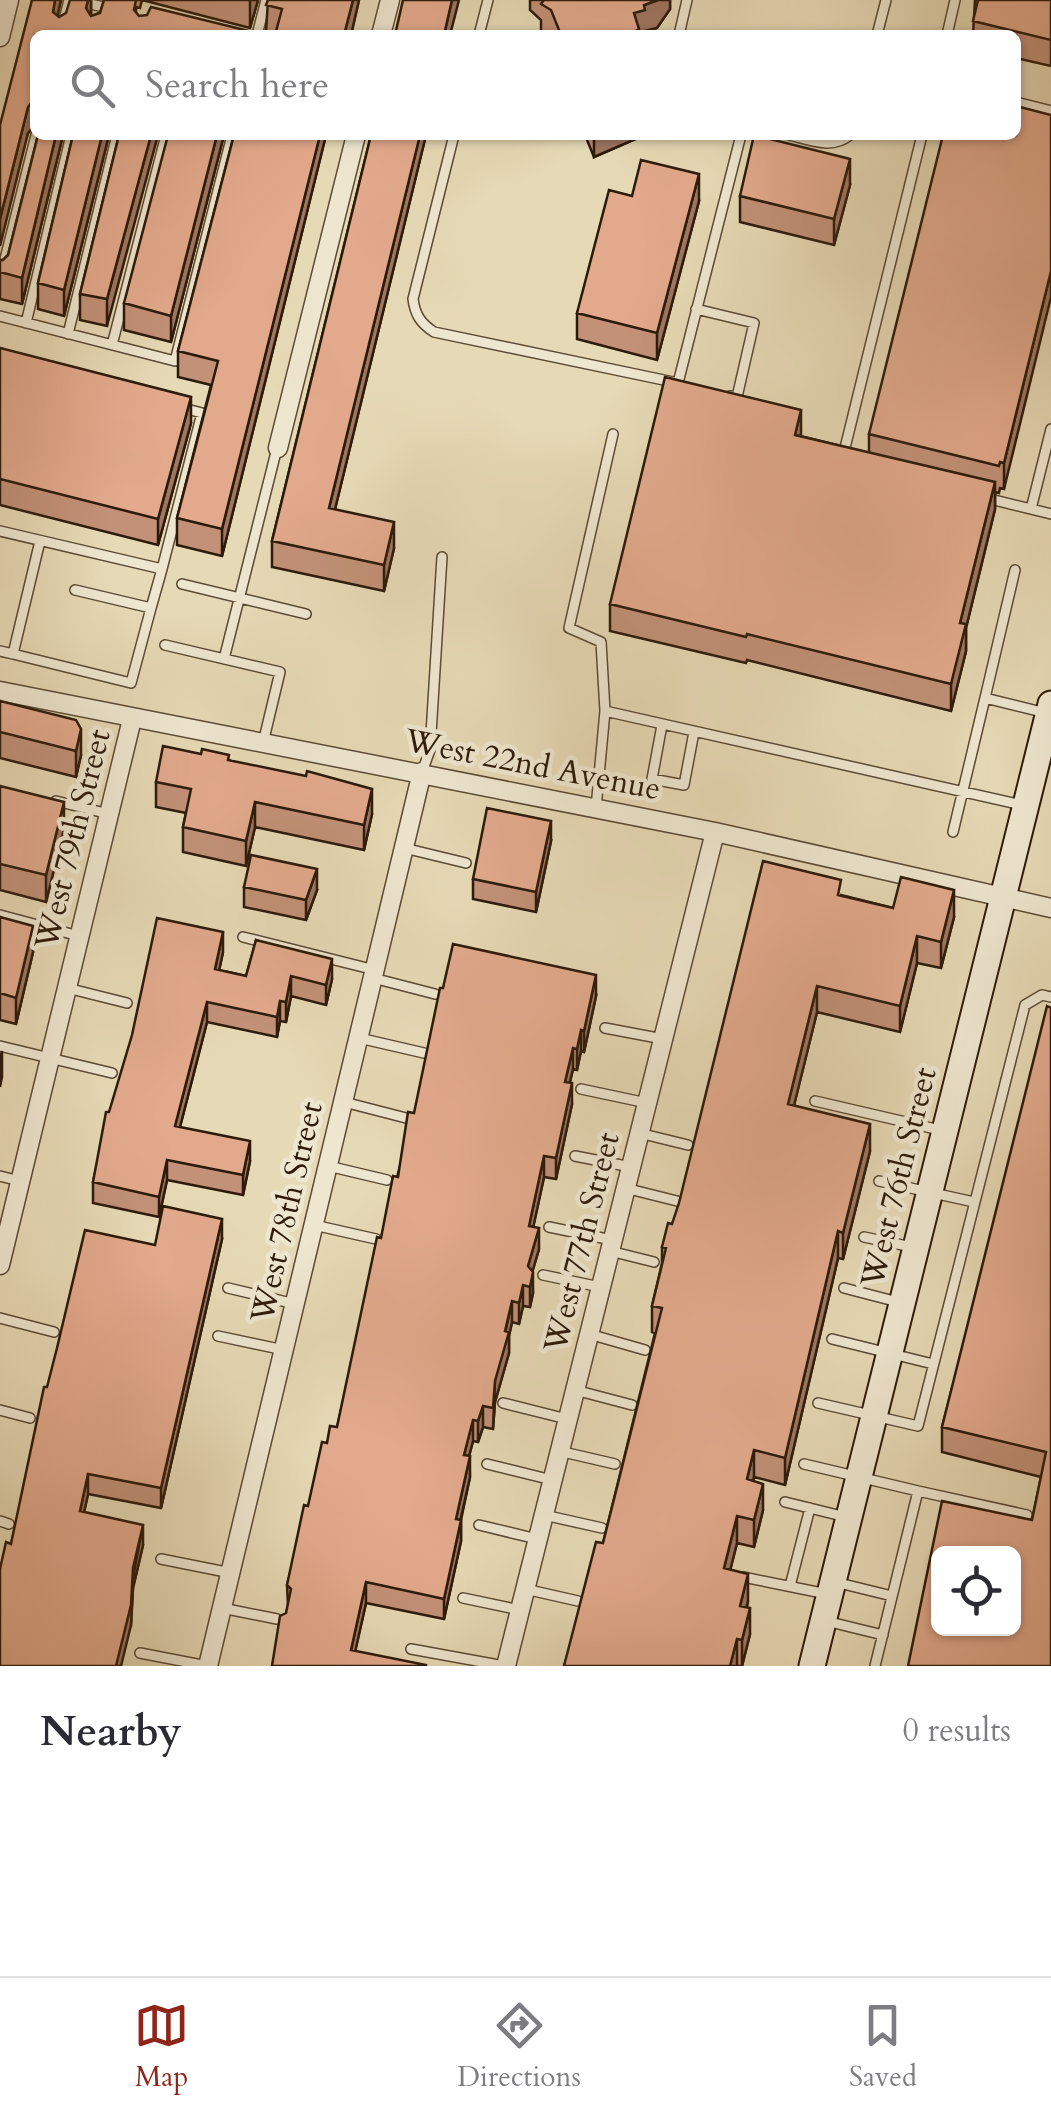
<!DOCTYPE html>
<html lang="en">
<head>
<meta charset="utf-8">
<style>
  body { margin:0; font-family:Cardo,serif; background:#f2f2f3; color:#2b2b33 }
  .controls { position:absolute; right:30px; bottom:30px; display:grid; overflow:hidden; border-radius:15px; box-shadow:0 2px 8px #0004 }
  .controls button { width:90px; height:90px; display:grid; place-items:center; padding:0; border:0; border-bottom:2px solid #e1e1e2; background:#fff; color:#2b2b33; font:50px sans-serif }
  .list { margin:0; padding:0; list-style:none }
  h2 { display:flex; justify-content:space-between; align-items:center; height:130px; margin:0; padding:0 40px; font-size:42px }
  h2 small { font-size:32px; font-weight:400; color:#7c7c81 }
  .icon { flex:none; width:55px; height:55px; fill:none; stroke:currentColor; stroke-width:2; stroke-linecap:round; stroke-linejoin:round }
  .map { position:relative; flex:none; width:1051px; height:1666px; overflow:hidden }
  .search { position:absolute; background:#fff; box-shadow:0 2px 8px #0004; left:30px; right:30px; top:30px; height:110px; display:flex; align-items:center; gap:25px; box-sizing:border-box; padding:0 35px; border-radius:15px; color:#7c7c81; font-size:38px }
  .sheet { height:310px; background:#fff }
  nav { display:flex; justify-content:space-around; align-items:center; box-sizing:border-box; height:140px; border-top:2px solid #e1e1e2; background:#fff; font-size:28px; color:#7c7c81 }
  nav a { display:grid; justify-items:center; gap:5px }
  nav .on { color:#8f2418 }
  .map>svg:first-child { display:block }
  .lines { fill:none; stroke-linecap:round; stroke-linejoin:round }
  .lane-casing { stroke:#5b4a35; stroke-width:12 }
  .street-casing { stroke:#5b4a35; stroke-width:21 }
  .secondary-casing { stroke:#2d1b0a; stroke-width:29 }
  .lane { stroke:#efe6cf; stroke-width:9 }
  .street { stroke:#efe6cf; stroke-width:18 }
  .secondary { stroke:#efe6cf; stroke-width:25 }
  .wall { fill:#c29178; stroke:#2d1b0a; stroke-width:2.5 }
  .shaded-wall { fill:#9e7662; stroke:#2d1b0a; stroke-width:2.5 }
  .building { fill:#e2a98c; stroke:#2d1b0a; stroke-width:2.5; fill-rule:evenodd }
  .labels { text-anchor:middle; stroke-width:9; stroke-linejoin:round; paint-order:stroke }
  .street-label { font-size:32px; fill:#2d1b0a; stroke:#efe6cf }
</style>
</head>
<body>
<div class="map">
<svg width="1051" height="1666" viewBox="0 0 1051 1666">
  <rect width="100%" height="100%" fill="#e6d9b5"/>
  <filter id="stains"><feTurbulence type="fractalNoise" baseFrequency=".002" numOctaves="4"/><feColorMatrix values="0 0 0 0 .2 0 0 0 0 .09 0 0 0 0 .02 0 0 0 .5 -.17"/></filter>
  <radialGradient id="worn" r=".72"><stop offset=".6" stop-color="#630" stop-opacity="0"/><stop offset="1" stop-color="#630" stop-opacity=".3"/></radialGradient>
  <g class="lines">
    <!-- lane casing -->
    <g class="lane-casing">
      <path id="lane" d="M72 0 113 9
        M60 35 69 0
        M257 35 266 0
        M479 35 488 0
        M679 35 687 0
        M877 35 886 0
        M947 35 955 0
        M1016 102 1051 111
        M454 135 413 299C415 314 420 323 434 332L678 383 741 135
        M789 135C810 140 832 150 850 135
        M0 279 36 135
        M696 309 754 323 737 397 730 396
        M0 316 175 361 232 135
        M26 323 71 135
        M68 334 117 135
        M112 345 166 135
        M613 434 569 628 601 642 605 711 1022 805
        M843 456 922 135
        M986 498 1051 514
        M1031 509 1051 429
        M0 531 162 569 151 608 75 590
        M162 569 202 413 183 408
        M182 584 306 614
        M165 645 280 672 263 743
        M0 651 13 654 40 541
        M13 654 131 683 151 608
        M224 659 277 448
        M985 698 1015 570
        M662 725 652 779 684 785 694 732
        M422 772 430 750 442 557
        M56 801 109 814
        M596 808 605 711
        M953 832 985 698 1046 713
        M404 848 466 863
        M0 915 79 936
        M243 937 375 970
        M373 978 435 994
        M67 988 127 1003
        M605 1028 663 1039
        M359 1038 424 1053
        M0 1046 112 1073
        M581 1089 647 1103
        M815 1101 940 1130
        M344 1102 406 1118
        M639 1133 688 1145
        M575 1156 631 1167
        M328 1166 387 1180
        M0 1176 20 1181
        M879 1181 974 1202
        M625 1188 677 1201
        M314 1225 376 1239
        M549 1227 612 1240
        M864 1237 912 1247
        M610 1251 654 1262
        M543 1275 600 1287
        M228 1288 295 1304
        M844 1288 898 1302
        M0 1318 54 1332
        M589 1334 645 1350
        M218 1336 284 1350
        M832 1339 933 1364
        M575 1390 632 1405
        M503 1403 567 1419
        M818 1403 918 1426 1025 1005 1042 995 1051 997
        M0 1410 30 1418
        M559 1451 615 1464
        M487 1464 552 1480
        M804 1464 918 1491 875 1666
        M918 1491 1027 1515
        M785 1502 846 1517
        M544 1515 602 1528
        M0 1521 9 1524
        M479 1525 537 1539
        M161 1559 231 1573
        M743 1577 827 1594
        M835 1582 892 1596
        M790 1586 810 1508
        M525 1589 578 1601
        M463 1598 520 1610
        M222 1608 277 1619
        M826 1621 883 1635
        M411 1649 504 1666
        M140 1653 207 1666"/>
    </g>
    <!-- street casing -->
    <g class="street-casing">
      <path id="street" d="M381 35 390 0
        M0 37 9 0
        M278 448 356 135
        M0 691 715 832 1051 908
        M0 1265 132 719
        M208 1666 422 772
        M506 1666 715 832"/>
    </g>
    <!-- secondary casing -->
    <g class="secondary-casing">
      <path id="secondary" d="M812 1666 1051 704"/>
    </g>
    <!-- lane -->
    <use href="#lane" class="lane"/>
    <!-- street -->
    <use href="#street" class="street"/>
    <!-- secondary -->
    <use href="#secondary" class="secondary"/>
  </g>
  <!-- wall -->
  <path class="wall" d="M32 0H61L57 15 59 17 91 0V16L100 13 104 0H103H258L250 28 142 0 140 8 136 7V13L139 16 265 35H35V128H33L28 133Z
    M268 0H359L351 35H275L266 32Z
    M530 0H670V9L657 28 645 31V35H548L541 31V20L530 10Z
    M975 0H1051V66L1016 58V35H973Z
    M38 135H63L22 304 0 299V260H3L8 255Z
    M73 135H109L64 316 38 309V283Z
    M119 135 107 326 80 320V294Z
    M224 135 171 342 124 330V303Z
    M234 135H326L222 556 177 545V518L211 385 178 377V351Z
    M371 135H426L335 509 394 548 384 591 272 567V541Z
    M585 135H638V138L594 157Z
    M1016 135 1004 489 1000 488 999 493 995 492V509L966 628V651L951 711 747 660 746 663 610 631V604L801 436 869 453V434Z
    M850 185 834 245 740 222V196Z
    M632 196 699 201 657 360 577 339V313Z
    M0 348 191 423 158 545 0 505Z
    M0 701 81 755 76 777 0 758Z
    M229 760 372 814 364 850 255 827 246 866 183 852V827L186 813 156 807V782Z
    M0 786 64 829 46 902 0 890Z
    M551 841 536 912 473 899V879Z
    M244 887 317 890 306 920 244 907Z
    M841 895 893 908 954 917 941 968 917 963 900 1032 817 1012 794 1105 870 1151 843 1259 838 1258 785 1485 754 1477 753 1481 763 1510 754 1547 737 1543 730 1570 748 1601 747 1607 750 1634 742 1666H564L603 1543 655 1333 652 1332V1306L662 1263V1247L672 1224Z
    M0 917 33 952 16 1024 0 1020Z
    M256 940 332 979 326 1005 291 996 286 1022 280 1021 277 1037 207 1022 180 1127 250 1161 243 1195 167 1180 159 1217 93 1203V1182L109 1112 223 952 219 970 246 976Z
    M596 996 584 1052 581 1051 577 1070 573 1069 570 1082 572 1104 556 1179 544 1177 533 1227 539 1249 532 1272 533 1293 530 1307 523 1306 519 1324 512 1322 509 1336V1353L495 1402 493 1429 483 1427 478 1442 473 1441 469 1456 470 1477 461 1520V1541L444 1619 366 1603 355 1651 272 1666 288 1606 287 1585 308 1506 327 1443 337 1427 381 1238 414 1113Z
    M1051 1008V1666L1032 1520 1041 1477 942 1452V1427Z
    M222 1239 161 1508 88 1494 84 1512 143 1545 133 1588 131 1625 11 1544 47 1387 155 1245Z"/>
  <!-- shaded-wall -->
  <path class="shaded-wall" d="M55 0H61L53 35V12Z
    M88 0H91V13L86 34V8Z
    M251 0H258L250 28V1Z
    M353 0H359L351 35H344Z
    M452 0H459L450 35H444Z
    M658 0H670V9L657 28 645 31V35H629L634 13 644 5Z
    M33 101V128L28 133 0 246V219L28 107Z
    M56 135H63L22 304V278Z
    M102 135H109L64 316V290Z
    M151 135H158L107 326V299Z
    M217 135H224L171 342V316Z
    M320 135H326L222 556V529Z
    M420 135H426L329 534V508Z
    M594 135H638V138L594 157Z
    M850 159V185L834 245V219Z
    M699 174V201L657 360V333Z
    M1051 271V297L1004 489V463Z
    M191 397V423L158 545V519Z
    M801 410V436L795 435Z
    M995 482V509L966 628V651L951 711V684L960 623Z
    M394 522V548L384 591V565Z
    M81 729V755L76 777V751Z
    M372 789V814L364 850V825Z
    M64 802V829L46 902V875Z
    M255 802V827L246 866V841Z
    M551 821V841L536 912V892Z
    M317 869V890L306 920V900Z
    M954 890V917L941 968V942Z
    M33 926V952L16 1024V998Z
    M223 932V952L215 990V969Z
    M917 936V963L900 1032V1006Z
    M332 959V979L326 1005V985Z
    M596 975V996L584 1052V1031Z
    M291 976V996L286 1022V1002Z
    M817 986V1012L788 1130V1104Z
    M280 1001V1021L277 1037V1017Z
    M207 1002V1022L175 1146V1126Z
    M581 1030V1051L577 1070V1049Z
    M573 1048V1069L565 1102V1082Z
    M2 1051V1077L0 1087V1060Z
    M572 1083V1104L556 1179V1158Z
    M870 1124V1151L843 1259V1233Z
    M250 1141V1161L243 1195V1175Z
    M544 1156V1177L529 1247V1226Z
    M167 1160V1180L159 1217V1197Z
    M222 1219V1239L161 1508V1488Z
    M539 1228V1249L528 1287V1266Z
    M838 1231V1258L785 1485V1458Z
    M533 1272V1293L530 1307V1287Z
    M523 1285V1306L519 1324V1303Z
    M512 1301V1322L509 1336V1353L495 1402 493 1429 495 1381Z
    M483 1406V1427L478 1442V1421Z
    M473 1420V1441L464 1475V1455Z
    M754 1450V1477L747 1506V1479Z
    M470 1456V1477L456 1540V1519Z
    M88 1474V1494L80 1531V1511Z
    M763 1484V1510L754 1547V1520Z
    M737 1516V1543L724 1595V1568Z
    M461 1520V1541L444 1619V1599Z
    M143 1525V1545L133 1588 131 1625 121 1666H116Z
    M748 1574V1601L740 1632V1606Z
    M366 1582V1603L352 1666 351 1650Z
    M750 1608V1634L742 1666V1640Z
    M737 1639V1666H730Z"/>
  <!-- building -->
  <path class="building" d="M32 0H55L53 12 59 17 66 13 70 0H88L86 8 91 16 100 13 104 0H136L134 10 139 16 147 15 151 7 265 35H35V101H33L28 107 0 219V125Z
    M268 0H353L344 35H275L282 9 266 5Z
    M403 0H452L444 35H395Z
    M544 0H658L644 5 645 10 634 13 639 29 629 35H561L551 10 541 4Z
    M978 0H1051V40L973 21Z
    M1016 106 1051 115V271L1004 463 1000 462 999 466 869 434 943 135H1016Z
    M38 135H56L22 278 0 272V260H3L8 255Z
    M73 135H102L64 290 38 283Z
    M119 135H151L107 299 80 294Z
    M168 135H217L171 316 124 303Z
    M234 135H320L222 529 177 518 218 361 178 351Z
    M371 135H420L329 508 394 522 384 565 272 541Z
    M754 135 850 159 834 219 740 196Z
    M641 160 699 174 657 333 577 313 609 190 632 196Z
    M0 348 191 397 158 519 0 479Z
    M665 377 801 410 795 435 995 482 960 623 966 624 951 684 747 634 746 637 610 604Z
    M0 701 76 720 81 729 76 751 0 732Z
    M163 746 201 754 202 749 229 755 228 760 306 776 307 771 372 789 364 825 255 802 246 841 183 827 191 789 156 782Z
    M0 786 64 802 46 875 0 864Z
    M487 808 551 821 536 892 473 879Z
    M251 855 317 869 306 900 244 887Z
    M763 861 841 880 838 895 893 908 901 877 954 890 941 942 917 936 900 1006 817 986 788 1104 870 1124 843 1233 838 1231 785 1458 754 1450 747 1479 763 1484 754 1520 737 1516 724 1568 748 1574 740 1606 750 1608 742 1640 737 1639 730 1666H564L596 1542 603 1543 662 1308 652 1306 666 1248 662 1247 668 1223 672 1224 679 1203Z
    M0 917 33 926 16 998 0 993Z
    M157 918 223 932 215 969 246 976 256 940 332 959 326 985 291 976 286 1002 280 1001 277 1017 207 1002 175 1126 250 1141 243 1175 167 1160 159 1197 93 1182 106 1112H109L132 1035Z
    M453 944 596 975 584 1031 581 1030 577 1049 573 1048 565 1082 572 1083 556 1158 544 1156 529 1226 539 1228 528 1266 533 1272 530 1287 523 1285 519 1303 512 1301 505 1331 509 1332 495 1381 493 1408 483 1406 478 1421 473 1420 464 1455 470 1456 456 1519 461 1520 444 1599 366 1582 351 1650 426 1665V1666H272L280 1616 286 1613 291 1589 287 1585 304 1505 308 1506 322 1442 327 1443 330 1426 337 1427 377 1237 381 1238 393 1176 398 1177 408 1112 414 1113 440 988H443Z
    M1047 1006 1051 1008V1666H908L942 1501 1032 1520 1046 1452 942 1427ZM938 1554H1014V1628H938Z
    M163 1206 222 1219 161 1488 88 1474 80 1511 143 1525 133 1568 131 1605 116 1666H0V1569L6 1542 11 1544 44 1387H47L57 1348 85 1230 155 1245Z"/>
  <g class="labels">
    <!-- street labels -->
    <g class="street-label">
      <text transform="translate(533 764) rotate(11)" y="11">West 22nd Avenue</text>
      <text transform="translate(72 839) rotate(-76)" y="11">West 79th Street</text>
      <text transform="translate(898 1177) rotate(-76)" y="11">West 76th Street</text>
      <text transform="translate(286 1212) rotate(-77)" y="11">West 78th Street</text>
      <text transform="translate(581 1242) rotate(-76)" y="11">West 77th Street</text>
    </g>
  </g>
  <rect width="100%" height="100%" filter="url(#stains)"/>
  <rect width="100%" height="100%" fill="url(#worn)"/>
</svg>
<div class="controls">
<button><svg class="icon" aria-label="locate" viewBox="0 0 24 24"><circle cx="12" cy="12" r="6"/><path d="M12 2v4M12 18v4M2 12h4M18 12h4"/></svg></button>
</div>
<div class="search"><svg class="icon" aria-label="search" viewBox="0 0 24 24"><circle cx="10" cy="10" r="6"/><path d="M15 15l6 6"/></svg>Search here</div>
</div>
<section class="sheet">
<h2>Nearby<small>0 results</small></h2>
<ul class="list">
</ul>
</section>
<nav>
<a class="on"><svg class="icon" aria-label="map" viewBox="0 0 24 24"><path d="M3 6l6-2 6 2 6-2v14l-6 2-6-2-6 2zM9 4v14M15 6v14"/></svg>Map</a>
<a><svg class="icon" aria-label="directions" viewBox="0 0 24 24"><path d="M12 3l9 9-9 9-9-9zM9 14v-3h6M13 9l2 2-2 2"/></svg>Directions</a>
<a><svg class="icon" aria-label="saved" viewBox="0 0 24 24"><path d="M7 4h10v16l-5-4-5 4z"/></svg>Saved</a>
</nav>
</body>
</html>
